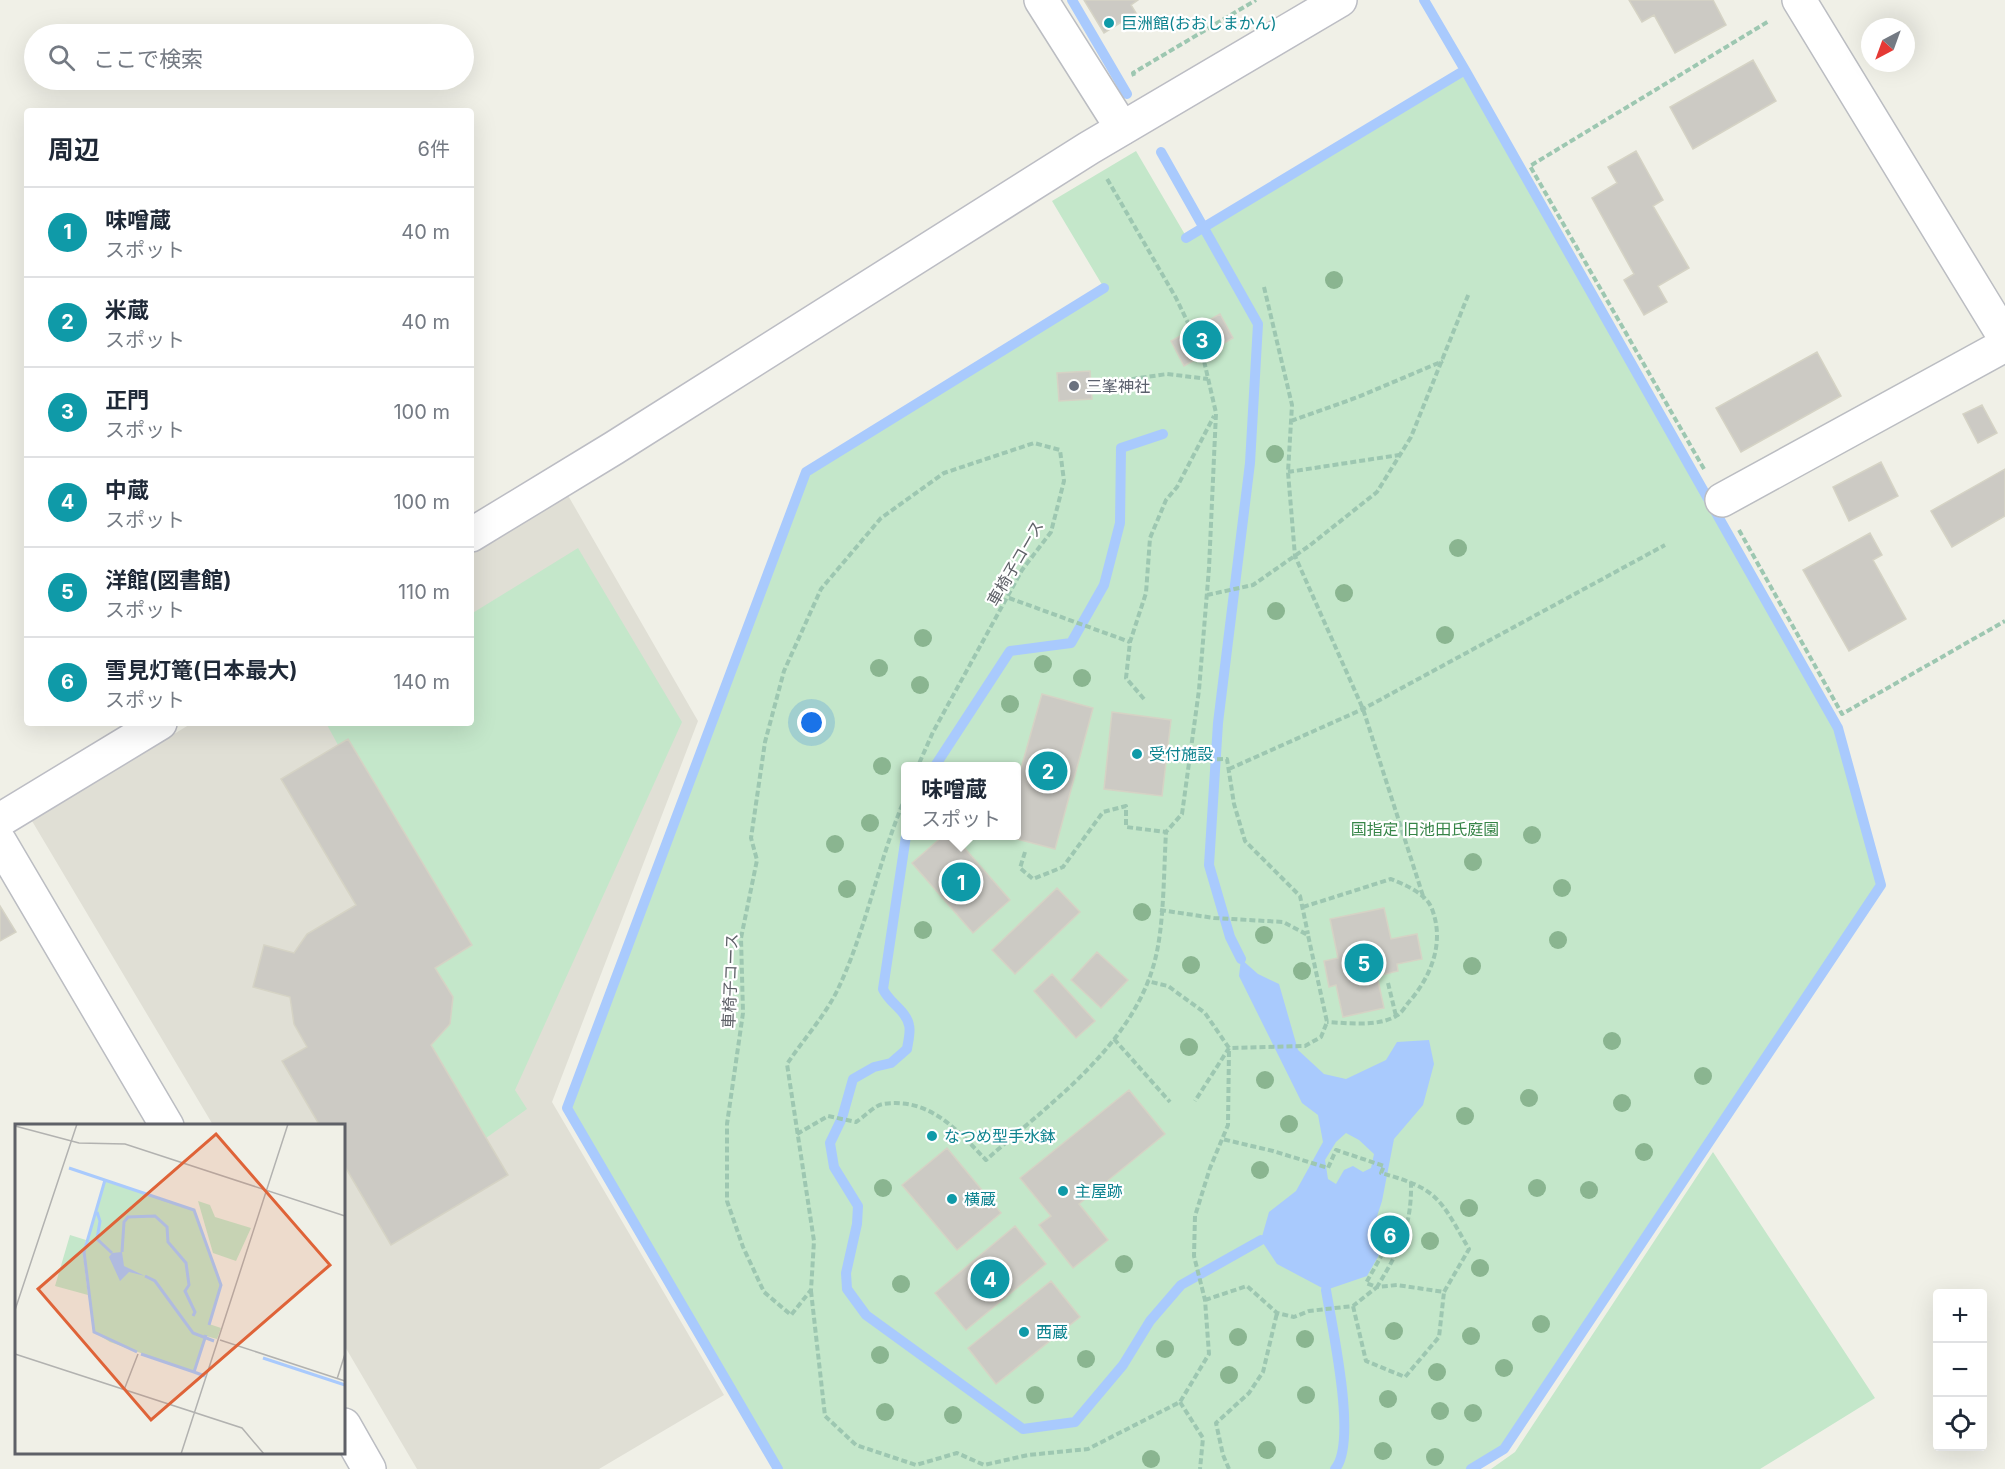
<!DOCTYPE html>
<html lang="ja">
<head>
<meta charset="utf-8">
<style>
  body { margin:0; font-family:Inter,"Noto Sans JP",sans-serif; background:#f2f2f3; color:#1f2937 }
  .controls { position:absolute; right:18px; bottom:18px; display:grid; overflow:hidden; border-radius:6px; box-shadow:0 6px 24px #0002 }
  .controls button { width:54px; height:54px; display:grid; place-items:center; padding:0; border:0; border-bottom:2px solid #e0e1e3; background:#fff; color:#1f2937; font:30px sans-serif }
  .compass { position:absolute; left:1861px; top:18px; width:54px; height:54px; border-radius:50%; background:#fff; box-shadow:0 6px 24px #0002; rotate:221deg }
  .you { position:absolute; left:812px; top:723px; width:21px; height:21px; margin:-15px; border:4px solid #fff; border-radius:50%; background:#1a73e8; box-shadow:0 0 0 9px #1a73e833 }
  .badge { display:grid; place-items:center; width:39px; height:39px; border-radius:50%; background:#b45309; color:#fff; font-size:20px; font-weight:700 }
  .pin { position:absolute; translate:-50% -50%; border:3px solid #fff; box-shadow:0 2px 6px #0006 }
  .popup { position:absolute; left:901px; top:762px; width:120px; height:78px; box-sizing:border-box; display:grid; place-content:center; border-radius:6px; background:#fff; filter:drop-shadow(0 2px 4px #0005); font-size:20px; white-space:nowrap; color:#747a83 }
  .popup b { font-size:22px; color:#1f2937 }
  .popup::after { content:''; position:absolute; left:50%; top:100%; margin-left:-12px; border:12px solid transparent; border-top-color:#fff }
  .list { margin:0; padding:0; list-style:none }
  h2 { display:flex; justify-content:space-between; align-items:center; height:78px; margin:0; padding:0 24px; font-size:26px }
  h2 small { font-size:20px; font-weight:400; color:#747a83 }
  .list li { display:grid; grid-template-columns:39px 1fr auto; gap:18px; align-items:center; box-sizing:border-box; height:90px; padding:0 24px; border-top:2px solid #e0e1e3 }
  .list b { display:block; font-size:22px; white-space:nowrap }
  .list p { margin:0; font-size:20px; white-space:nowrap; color:#747a83 }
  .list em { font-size:20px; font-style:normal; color:#747a83 }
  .icon { flex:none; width:33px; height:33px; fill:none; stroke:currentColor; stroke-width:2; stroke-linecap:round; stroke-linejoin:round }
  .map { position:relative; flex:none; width:2005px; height:1469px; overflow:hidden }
  .search { position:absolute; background:#fff; box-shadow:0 6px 24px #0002; left:24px; top:24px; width:450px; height:66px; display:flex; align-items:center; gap:15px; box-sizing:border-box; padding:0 21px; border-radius:33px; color:#747a83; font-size:22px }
  .panel { position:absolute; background:#fff; box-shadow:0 6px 24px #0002; left:24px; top:108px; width:450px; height:618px; border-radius:6px }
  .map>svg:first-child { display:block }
  .education { fill:#e0dfd5 }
  .green { fill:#c4e7ca; fill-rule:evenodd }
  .water { fill:#a9cafd; fill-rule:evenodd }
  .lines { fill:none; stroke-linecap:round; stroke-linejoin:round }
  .stream { stroke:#a9cafd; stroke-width:10 }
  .building { fill:#cccac4; stroke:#d5d3c5; stroke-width:1.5 }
  .street-casing { stroke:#bbbdc2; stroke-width:36 }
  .secondary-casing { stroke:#bcbdc4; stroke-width:36 }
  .path { stroke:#9dc7b1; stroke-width:4; stroke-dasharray:6 3; stroke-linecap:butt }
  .street { stroke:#fff; stroke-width:33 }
  .secondary { stroke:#fff; stroke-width:33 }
  .tree { fill:#8ab590 }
  .culture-dot { fill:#0f9aa8; stroke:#fff; stroke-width:2 }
  .worship-dot { fill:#6b7280; stroke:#fff; stroke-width:2 }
  .labels { text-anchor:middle; stroke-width:4.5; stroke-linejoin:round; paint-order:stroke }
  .culture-label { font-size:16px; fill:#0d838f; stroke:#fff; text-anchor:start }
  .worship-label { font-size:16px; fill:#5b616d; stroke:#fff; text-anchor:start }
  .street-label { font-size:16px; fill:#5e6067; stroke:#fff }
  .park-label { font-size:16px; fill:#378548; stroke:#fff }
  .inset-river { fill:none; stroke:#a9cafd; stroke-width:3 }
  .inset-road { fill:none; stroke:#b2b2b0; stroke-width:1.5 }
  .view { fill:#df6338; fill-opacity:0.15; stroke:#df6338; stroke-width:3 }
  .inset-edge { fill:none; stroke:#5e6067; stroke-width:3 }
</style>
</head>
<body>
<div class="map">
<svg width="2005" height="1469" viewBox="0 0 2005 1469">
  <rect width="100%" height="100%" fill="#f0f0e7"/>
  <!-- education -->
  <path class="education" d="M566 492 698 721 552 1102 724 1395 599 1469H417L344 1345V1126L213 1125 32 821 192 723H471V551Z"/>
  <!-- green -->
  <path class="green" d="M1465 70 1838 728 1881 885 1504 1449 1471 1469H778L567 1108 806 472 1104 288 1052 201 1136 151 1187 238ZM906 766H1016V836H906Z
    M578 548 682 722 515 1090 527 1109 486 1138 431 1045C460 1012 457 1004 435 968L472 945 348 739 338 745 326 723H471V614Z
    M1713 1152 1875 1398 1760 1469H1491L1515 1452Z"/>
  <!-- water -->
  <path class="water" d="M1241 959 1258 974 1279 984 1298 1050 1324 1074 1346 1079 1386 1060 1397 1042 1429 1040 1434 1064 1423 1105 1394 1139 1382 1201 1370 1238 1379 1255 1367 1276 1326 1290 1277 1264 1261 1240 1269 1212 1296 1191 1323 1142 1318 1115 1302 1103 1239 976ZM1346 1133 1359 1140 1374 1154 1371 1168 1363 1172 1353 1166 1344 1170 1336 1184 1328 1179 1325 1160 1336 1142Z"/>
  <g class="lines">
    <!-- stream -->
    <path class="stream" d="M1072 0 1127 94
      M1465 70 1838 728 1881 885 1504 1449 1471 1469
      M1161 152 1258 324 1250 463 1218 723 1209 865 1230 937 1241 959
      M1186 238 1465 70 1424 0
      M935 766 1010 651 1071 643 1104 585 1120 523 1121 448 1163 434
      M906 836 883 989C889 1003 906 1010 909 1025 911 1031 908 1042 907 1049L891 1063 874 1067 853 1079 842 1118 830 1143 834 1167 858 1206 857 1224 846 1273 847 1289 866 1315 1023 1429 1075 1422 1123 1365 1150 1321 1181 1285 1261 1240
      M1326 1290C1332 1327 1358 1443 1335 1469
      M778 1469 567 1108 806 472 1104 288"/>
  </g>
  <!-- building -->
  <path class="building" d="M1084 0H1138L1131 5 1136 13 1104 33Z
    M1629 0H1713L1726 25 1675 53 1654 15 1642 22Z
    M1753 60 1776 101 1693 149 1670 107Z
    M1636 151 1663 200 1653 206 1689 268 1658 286 1667 302 1644 315 1624 280 1634 274 1592 198 1617 183 1608 167Z
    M1220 314 1233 338 1184 366 1171 341Z
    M1817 352 1841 396 1741 452 1716 408Z
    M1090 371 1092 399 1059 401 1057 373Z
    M1982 405 1997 433 1978 443 1963 414Z
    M1881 462 1898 496 1849 521 1833 487Z
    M2005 469V516L1952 547 1931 511Z
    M1870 533 1882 555 1873 560 1906 619 1849 651 1803 570Z
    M1042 694 1093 708 1055 849 1006 836H1016V786Z
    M1112 712 1171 720 1162 796 1104 789Z
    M348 739 472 945 435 968 453 997 450 1024 431 1045 508 1175 391 1245 344 1165V1126H320L282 1061 307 1047 294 1024 290 997 253 987 264 945 294 953 307 934 356 905 281 779Z
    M943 836H954L1010 900 973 933 912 863Z
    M1057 888 1080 912 1015 974 992 950Z
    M0 906 16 932 0 941Z
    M1384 908 1391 939 1417 934 1422 959 1397 964 1398 971 1377 976 1384 1008 1343 1017 1336 985 1329 987 1324 961 1338 958 1330 919Z
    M1097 952 1128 980 1101 1008 1071 980Z
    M1052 974 1095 1021 1076 1038 1034 991Z
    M1129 1090 1165 1134 1079 1204 1108 1240 1073 1268 1039 1225 1051 1216 1020 1178Z
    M947 1148 1001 1213 957 1250 902 1185Z
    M1015 1226 1046 1264 966 1330 935 1293Z
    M1051 1281 1080 1317 996 1384 968 1348Z"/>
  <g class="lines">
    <!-- street casing -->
    <g class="street-casing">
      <path id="street" d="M1041 0 1122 128
        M1799 0 2005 338
        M1722 500 2005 345
        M0 842 167 1126
        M344 1425 369 1469"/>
    </g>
    <!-- secondary casing -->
    <g class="secondary-casing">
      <path id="secondary" d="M471 535 614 448 1089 148 1340 0
        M0 820 160 723"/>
    </g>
    <!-- path -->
    <path class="path" d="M1134 76 1133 73 1256 0
      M1264 287 1292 405 1288 472 1295 556 1363 709 1424 899
      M1105 383 1167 374 1208 379
      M1291 421 1358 397 1443 361
      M1704 469 1530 166 1769 21
      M1288 472 1399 455
      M1739 530 1842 714 2005 621
      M1207 595 1253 585 1309 546 1377 492 1411 437 1469 293
      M1009 598 1130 642
      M1144 699 1126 678 1130 642 1146 593 1150 538 1166 500 1177 487 1214 416
      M1190 760 1227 759 1234 804 1245 841 1300 896 1308 934
      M1229 769 1363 709 1665 545
      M906 796C878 860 867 929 837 991 824 1017 803 1040 787 1064L814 1241 811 1290 791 1315 764 1292 743 1247 727 1201V1124L743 1013 741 938 757 860 751 838 765 742 784 671 821 589 881 518 944 473 1034 443 1060 450 1064 481 1051 532 1022 570 933 732 918 766
      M1025 852 1020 868 1033 879 1063 867 1103 812 1126 806V827L1166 832 1182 814 1199 690 1209 568 1216 413 1202 352 1176 298 1106 177
      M1303 907 1391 879C1405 885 1426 893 1432 909 1445 943 1431 977 1408 1003 1405 1007 1401 1014 1396 1016 1378 1027 1347 1023 1327 1022
      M1160 910 1214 918 1283 922 1308 935 1327 1022 1321 1037 1305 1046 1229 1048 1195 1101
      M1388 983 1396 1016
      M1114 1039 1170 1102
      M797 1134 828 1116 856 1122C864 1117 875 1105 883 1104 930 1097 958 1131 986 1160 1052 1101 1142 1040 1158 946 1164 913 1164 867 1166 832
      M1383 1253 1366 1283 1377 1287C1400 1249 1412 1227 1411 1181
      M811 1291 825 1416 856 1445 916 1465 957 1453 984 1465 1028 1455 1088 1449 1180 1402 1209 1354 1205 1300 1194 1256 1195 1216 1210 1168 1228 1125 1229 1048 1205 1013 1168 986 1147 981
      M1205 1300 1247 1286 1277 1313 1294 1317 1309 1311 1353 1306 1377 1287 1397 1285 1444 1292 1469 1249C1440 1199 1439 1189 1381 1173L1384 1166 1336 1150 1328 1168 1273 1151 1222 1139
      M1353 1306 1366 1361 1405 1377 1439 1337 1444 1292
      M1180 1402 1203 1438 1200 1469
      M1229 1469 1223 1455 1216 1423 1249 1393 1263 1372 1277 1313"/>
    <!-- street -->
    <use href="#street" class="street"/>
    <!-- secondary -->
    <use href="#secondary" class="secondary"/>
  </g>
  <!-- trees -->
  <g class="tree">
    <circle cx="1334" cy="280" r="9"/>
    <circle cx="1275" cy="454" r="9"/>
    <circle cx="1458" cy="548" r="9"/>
    <circle cx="1344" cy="593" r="9"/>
    <circle cx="1276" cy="611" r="9"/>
    <circle cx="1445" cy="635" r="9"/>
    <circle cx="923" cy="638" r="9"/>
    <circle cx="1043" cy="664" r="9"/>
    <circle cx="879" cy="668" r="9"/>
    <circle cx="1082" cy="678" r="9"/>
    <circle cx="920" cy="685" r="9"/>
    <circle cx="1010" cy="704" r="9"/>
    <circle cx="882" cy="766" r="9"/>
    <circle cx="870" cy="823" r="9"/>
    <circle cx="1532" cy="835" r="9"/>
    <circle cx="835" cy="844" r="9"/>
    <circle cx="1473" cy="862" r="9"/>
    <circle cx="1562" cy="888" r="9"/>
    <circle cx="847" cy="889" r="9"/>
    <circle cx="1142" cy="912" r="9"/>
    <circle cx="923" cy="930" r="9"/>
    <circle cx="1264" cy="935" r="9"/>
    <circle cx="1558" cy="940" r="9"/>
    <circle cx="1191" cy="965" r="9"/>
    <circle cx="1472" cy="966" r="9"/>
    <circle cx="1302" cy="971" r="9"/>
    <circle cx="1612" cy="1041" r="9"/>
    <circle cx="1189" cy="1047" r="9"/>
    <circle cx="1703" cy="1076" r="9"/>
    <circle cx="1265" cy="1080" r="9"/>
    <circle cx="1529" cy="1098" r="9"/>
    <circle cx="1622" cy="1103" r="9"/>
    <circle cx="1465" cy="1116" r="9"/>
    <circle cx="1289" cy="1124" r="9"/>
    <circle cx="1644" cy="1152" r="9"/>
    <circle cx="1260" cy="1170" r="9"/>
    <circle cx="883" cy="1188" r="9"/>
    <circle cx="1537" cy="1188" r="9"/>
    <circle cx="1589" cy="1190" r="9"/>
    <circle cx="1469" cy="1208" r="9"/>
    <circle cx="1430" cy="1241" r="9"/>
    <circle cx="1124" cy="1264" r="9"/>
    <circle cx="1480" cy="1268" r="9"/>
    <circle cx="901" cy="1284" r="9"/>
    <circle cx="1541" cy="1324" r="9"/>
    <circle cx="1394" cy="1331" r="9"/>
    <circle cx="1471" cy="1336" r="9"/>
    <circle cx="1238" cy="1337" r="9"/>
    <circle cx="1305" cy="1339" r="9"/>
    <circle cx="1165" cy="1349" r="9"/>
    <circle cx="880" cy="1355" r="9"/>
    <circle cx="1086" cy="1359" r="9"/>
    <circle cx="1504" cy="1368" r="9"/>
    <circle cx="1437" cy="1372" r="9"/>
    <circle cx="1229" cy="1375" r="9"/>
    <circle cx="1035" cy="1395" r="9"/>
    <circle cx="1306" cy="1395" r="9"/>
    <circle cx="1388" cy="1399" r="9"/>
    <circle cx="1440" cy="1411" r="9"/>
    <circle cx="885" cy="1412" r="9"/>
    <circle cx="1473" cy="1413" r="9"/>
    <circle cx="953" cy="1415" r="9"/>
    <circle cx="1267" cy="1450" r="9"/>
    <circle cx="1383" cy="1451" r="9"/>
    <circle cx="1435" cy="1457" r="9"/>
    <circle cx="1151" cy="1459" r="9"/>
  </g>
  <!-- markers -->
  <g class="culture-dot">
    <circle cx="1109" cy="23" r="6"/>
    <circle cx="1137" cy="754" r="6"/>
    <circle cx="932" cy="1136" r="6"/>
    <circle cx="1063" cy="1191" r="6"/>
    <circle cx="952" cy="1199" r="6"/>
    <circle cx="1024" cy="1332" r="6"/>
  </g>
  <circle class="worship-dot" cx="1074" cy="386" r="6"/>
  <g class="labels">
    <!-- culture labels -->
    <g class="culture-label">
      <text x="1121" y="29">巨洲館(おおしまかん)</text>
      <text x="1149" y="760">受付施設</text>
      <text x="944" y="1142">なつめ型手水鉢</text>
      <text x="1075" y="1197">主屋跡</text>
      <text x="964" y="1205">横蔵</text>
      <text x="1036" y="1338">西蔵</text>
    </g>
    <!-- worship labels -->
    <g class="worship-label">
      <text x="1086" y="392">三峯神社</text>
    </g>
    <!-- street labels -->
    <g class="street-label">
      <text transform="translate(1015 563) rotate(-60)" y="6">車椅子コース</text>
      <text transform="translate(730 981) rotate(-88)" y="6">車椅子コース</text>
    </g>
    <!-- park labels -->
    <g class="park-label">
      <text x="1425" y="835">国指定 旧池田氏庭園</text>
    </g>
  </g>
  <!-- overview -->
  <g transform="translate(15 1124)">
    <rect width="330" height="330" fill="#f0f0e7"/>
    <path d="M90 56 179 86 206 161 194 200 206 204 202 215 191 212 179 248 95 218 79 208 69 128ZM183 77 195 81 200 93 236 104 221 137 198 129ZM55 111 71 116 68 129 73 171 40 162Z" fill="#c4e7ca"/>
    <path d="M107 128 109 142 130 152 114 148 105 157 94 133 97 129Z" fill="#a9cafd"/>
    <path class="inset-river" d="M54 44 179 86 206 161 194 201M90 56 69 128 79 208 122 228M82 88 85 97 82 115 97 129M107 128 109 98 113 93 140 92 152 103 153 118 171 139 174 161 170 167 180 188 178 192M130 152 140 157 178 209 199 217M126 230 179 248M248 234 330 261M190 252 179 248 191 211"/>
    <path class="inset-road" d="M0 2 64 19 110 20 330 92M0 186 62 0M205 216 330 257M0 230 227 304 249 330M322 255 330 230M109 266 123 230M166 330 273 0"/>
    <path class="view" d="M201 10 315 141 136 296 23 165Z"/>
    <rect width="330" height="330" class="inset-edge"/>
  </g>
</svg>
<div class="controls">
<button>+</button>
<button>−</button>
<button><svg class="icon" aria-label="locate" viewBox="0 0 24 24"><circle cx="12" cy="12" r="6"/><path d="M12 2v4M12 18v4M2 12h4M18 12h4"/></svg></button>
</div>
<svg class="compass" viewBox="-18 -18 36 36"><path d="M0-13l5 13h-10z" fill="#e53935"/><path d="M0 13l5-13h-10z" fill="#747a83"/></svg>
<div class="you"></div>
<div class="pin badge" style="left:961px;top:882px;background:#0f9aa8">1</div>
<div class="popup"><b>味噌蔵</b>スポット</div>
<div class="pin badge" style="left:1048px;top:771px;background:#0f9aa8">2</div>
<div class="pin badge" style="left:1202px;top:340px;background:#0f9aa8">3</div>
<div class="pin badge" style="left:990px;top:1279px;background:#0f9aa8">4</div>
<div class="pin badge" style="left:1364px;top:963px;background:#0f9aa8">5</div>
<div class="pin badge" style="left:1390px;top:1235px;background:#0f9aa8">6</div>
<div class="search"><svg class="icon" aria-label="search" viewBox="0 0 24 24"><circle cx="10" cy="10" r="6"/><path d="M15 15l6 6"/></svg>ここで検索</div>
<section class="panel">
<h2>周辺<small>6件</small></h2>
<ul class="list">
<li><span class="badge" style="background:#0f9aa8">1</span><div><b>味噌蔵</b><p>スポット</p></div><em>40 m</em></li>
<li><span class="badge" style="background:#0f9aa8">2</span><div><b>米蔵</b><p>スポット</p></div><em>40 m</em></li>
<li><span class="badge" style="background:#0f9aa8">3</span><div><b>正門</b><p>スポット</p></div><em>100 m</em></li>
<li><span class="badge" style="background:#0f9aa8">4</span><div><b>中蔵</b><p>スポット</p></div><em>100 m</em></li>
<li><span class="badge" style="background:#0f9aa8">5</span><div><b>洋館(図書館)</b><p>スポット</p></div><em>110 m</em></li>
<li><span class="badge" style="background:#0f9aa8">6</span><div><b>雪見灯篭(日本最大)</b><p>スポット</p></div><em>140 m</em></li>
</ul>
</section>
</div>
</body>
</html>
